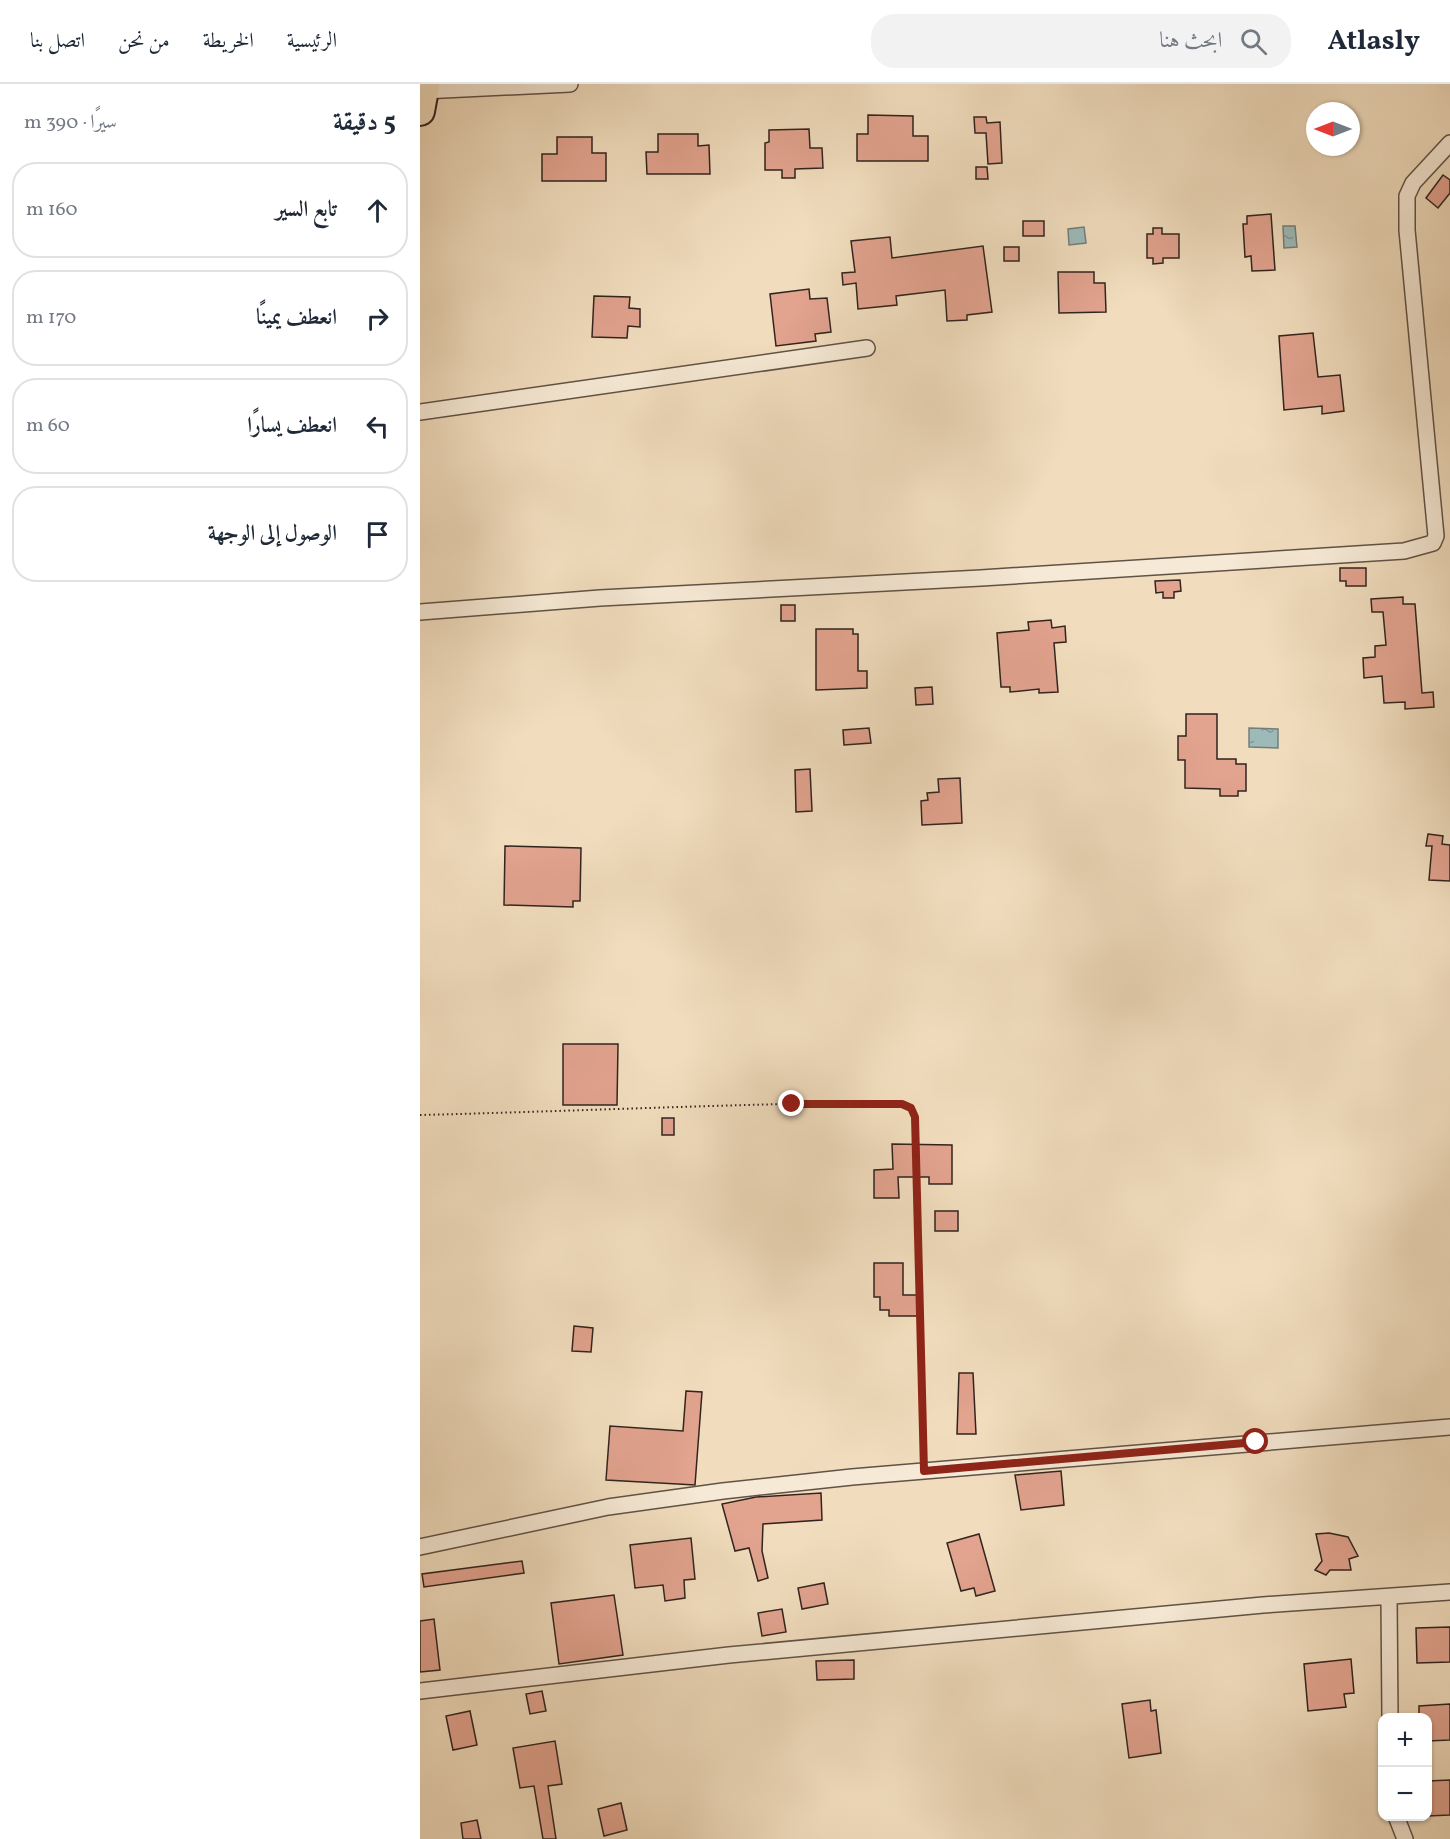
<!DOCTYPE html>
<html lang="ar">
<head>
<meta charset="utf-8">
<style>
  body { margin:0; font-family:Vollkorn,Amiri,serif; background:#f2f2f3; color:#1f2937; direction:rtl }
  .controls { position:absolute; right:18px; bottom:18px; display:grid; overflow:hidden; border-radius:12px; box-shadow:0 2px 4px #0004 }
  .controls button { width:54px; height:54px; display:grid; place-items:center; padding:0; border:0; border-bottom:2px solid #e0e1e3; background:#fff; color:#1f2937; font:30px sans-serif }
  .compass { position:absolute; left:886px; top:18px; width:54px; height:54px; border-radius:50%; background:#fff; box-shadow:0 2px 4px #0004; rotate:270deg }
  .stop { position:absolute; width:18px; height:18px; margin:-14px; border:4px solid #8f2418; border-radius:50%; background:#fff }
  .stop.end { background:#8f2418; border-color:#fff; box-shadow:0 2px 6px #0008 }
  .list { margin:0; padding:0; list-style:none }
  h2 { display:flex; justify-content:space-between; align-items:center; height:78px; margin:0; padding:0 24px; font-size:26px }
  h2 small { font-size:20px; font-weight:400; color:#747a83 }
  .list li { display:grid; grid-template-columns:39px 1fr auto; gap:18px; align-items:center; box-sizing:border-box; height:96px; margin:0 12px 12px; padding:0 12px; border:2px solid #e0e1e3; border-radius:24px }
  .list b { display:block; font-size:22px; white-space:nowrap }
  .list em { font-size:20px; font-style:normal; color:#747a83 }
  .icon { flex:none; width:33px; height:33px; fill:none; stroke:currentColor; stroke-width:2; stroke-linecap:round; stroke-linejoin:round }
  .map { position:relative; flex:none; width:1030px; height:1755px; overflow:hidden; direction:ltr }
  header { display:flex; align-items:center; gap:36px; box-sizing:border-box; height:84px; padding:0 30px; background:#fff; border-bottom:2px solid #e0e1e3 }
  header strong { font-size:28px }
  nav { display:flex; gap:33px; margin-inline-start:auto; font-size:21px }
  .search { width:420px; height:54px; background:#f2f2f3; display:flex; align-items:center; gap:15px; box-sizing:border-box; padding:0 21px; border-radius:24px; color:#747a83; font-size:22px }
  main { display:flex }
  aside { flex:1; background:#fff }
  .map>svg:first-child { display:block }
  .water { fill:url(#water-ripples); stroke:#727e7b; stroke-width:1.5 }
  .building { fill:#e2a38f; stroke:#31241e; stroke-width:1.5 }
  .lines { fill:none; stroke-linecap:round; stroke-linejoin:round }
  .street-casing { stroke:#615246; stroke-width:18 }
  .highway-casing { stroke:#31241e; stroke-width:32 }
  .path { stroke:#31241e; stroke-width:2; stroke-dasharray:1.5 3; stroke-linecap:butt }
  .street { stroke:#f6e9d5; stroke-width:15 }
  .highway { stroke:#f1ddbe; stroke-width:28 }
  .route { stroke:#8f2418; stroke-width:8 }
</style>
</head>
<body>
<header>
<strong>Atlasly</strong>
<div class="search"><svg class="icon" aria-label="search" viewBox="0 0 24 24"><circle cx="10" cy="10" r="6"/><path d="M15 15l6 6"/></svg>ابحث هنا</div>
<nav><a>الرئيسية</a><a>الخريطة</a><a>من نحن</a><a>اتصل بنا</a></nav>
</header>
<main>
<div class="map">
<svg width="1030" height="1755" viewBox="0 0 1030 1755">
  <defs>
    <pattern id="water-ripples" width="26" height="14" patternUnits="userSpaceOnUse" patternTransform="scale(1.5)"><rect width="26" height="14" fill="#9dbab9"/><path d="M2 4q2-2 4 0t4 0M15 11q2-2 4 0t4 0" fill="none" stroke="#819796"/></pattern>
  </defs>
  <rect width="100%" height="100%" fill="#f1ddbe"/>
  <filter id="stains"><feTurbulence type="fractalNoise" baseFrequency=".00333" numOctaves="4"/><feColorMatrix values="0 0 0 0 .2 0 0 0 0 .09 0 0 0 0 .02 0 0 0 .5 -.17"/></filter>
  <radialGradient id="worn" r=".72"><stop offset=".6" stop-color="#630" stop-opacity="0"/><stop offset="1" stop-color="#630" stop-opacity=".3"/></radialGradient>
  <!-- water -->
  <path class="water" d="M863 142H875L877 163 864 164Z
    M664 143 666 159 649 161 648 145Z
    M829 644 858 645V664L829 663Z"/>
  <!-- building -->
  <path class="building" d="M448 31 493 32V52H508V77H437V50H448Z
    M554 33H566L567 39 580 38 582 79 568 80 566 49H555Z
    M389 45 390 64H402L403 84 375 85V94H362V86H345V59L349 58V46Z
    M238 50H278V62L289 61 290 90H227L226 68H238Z
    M137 53H172V69H186V97H122V70H137Z
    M556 83H567L568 95H556Z
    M1023 91 1030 96V109L1018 124 1006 114Z
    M851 130 855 186 832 187 831 172 825 173 823 140H827V132Z
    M603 137H624V152H603Z
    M733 144H742V150H759V174H743V179L733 180V174H727V150H733Z
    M470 153 472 174 563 162 572 228 547 231V236L527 237 525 206 476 212 477 221 438 225 436 199 423 201 422 189 435 188 431 157Z
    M584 163H599V177H584Z
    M638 188H674V199H685L686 228 639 229Z
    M389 205 390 215 407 214 411 248 395 250 396 257 356 262 350 210Z
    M174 212 210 213 209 224 220 225V243L208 242 207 254 172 253Z
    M893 249 898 293 920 291 924 327 902 330V322L864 326 859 252Z
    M920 484H946V502H926V497H920Z
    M760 496 761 507 754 508V514H743V508L736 509 735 497Z
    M983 513V520H995L1002 609 1013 608 1014 623 985 625V618L964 619 962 592 944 594 943 574 955 573V562L966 561 963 528H952L951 515Z
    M361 521H375V537H361Z
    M631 536 632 544 645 542 646 558 634 559 638 608 619 609V605L590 608V603H581L577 549 609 546 608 538Z
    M396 545H433V550H438V587H447V604L396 606Z
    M512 603 513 620 496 621 495 604Z
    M766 630H797V675H816V680H826V707H818V712H800V705L765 704V676H758V652H766Z
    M449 644 451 659 424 661 423 646Z
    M390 685 392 727 376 728 375 686Z
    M540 694 542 739 502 741 501 717 508 716 507 709 519 708 518 695Z
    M1008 750 1023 752 1022 760 1030 761V797L1009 796 1012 762H1006Z
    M85 762 161 764 160 817H153V823L84 821Z
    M143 960H198L197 1021H143Z
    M242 1034H254V1051H242Z
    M472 1060 532 1061V1100H509V1093H478L479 1114H454V1086L473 1085Z
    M515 1127H538V1147H515Z
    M454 1179H483V1211H500L497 1232H469V1226H460V1213H454Z
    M154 1242 173 1244 171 1268 152 1267Z
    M539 1289H553L556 1350H537Z
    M266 1307 282 1308 275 1401 186 1396 190 1342 263 1347Z
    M641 1387 644 1421 601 1426 595 1391Z
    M401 1409 402 1436 343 1440 342 1467 348 1494 338 1497 329 1464 315 1467 302 1420 336 1413Z
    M909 1449 928 1453 938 1472 929 1475 931 1486H910L906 1491 895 1486 902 1477 896 1450Z
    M559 1450 575 1507 556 1512 554 1504 541 1507 527 1459Z
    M271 1454 275 1495 264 1496 265 1514 245 1517 243 1501 215 1504 210 1461Z
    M102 1477 104 1489 4 1503 2 1490Z
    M404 1499 408 1520 382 1525 378 1504Z
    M194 1511 203 1571 139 1580 131 1519Z
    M362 1525 366 1548 342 1552 338 1529Z
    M14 1535 20 1586 0 1588V1537Z
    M1030 1543V1578L997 1579 996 1544Z
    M931 1575 934 1609 924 1610 926 1623 888 1627 884 1580Z
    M434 1576V1595L397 1596 396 1577Z
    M122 1607 126 1627 110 1630 106 1610Z
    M730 1616 731 1627 736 1626 741 1669 709 1674 702 1620Z
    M1030 1620V1656L1008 1657V1634H999V1622Z
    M50 1627 57 1661 33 1666 26 1632Z
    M135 1657 142 1700 128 1702 136 1755H123L114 1702 100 1704 93 1664Z
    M1030 1696V1731L1008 1732V1697Z
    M201 1719 207 1746 184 1752 178 1725Z
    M57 1736 61 1755H43L41 1739Z"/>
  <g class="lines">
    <!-- street casing -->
    <g class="street-casing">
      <path id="street" d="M3 7 150 0
        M0 328 447 264
        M0 528 180 514 561 494 984 467 1013 459 1016 452 987 146V112L993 99 1030 59
        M0 1463 188 1423 303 1407 432 1393 1030 1343
        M969 1514 970 1634
        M0 1607 309 1571 843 1521 1030 1508
        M976 1732 985 1755"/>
    </g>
    <!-- highway casing -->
    <g class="highway-casing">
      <path id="highway" d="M0 27 5 0"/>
    </g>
    <!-- path -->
    <path class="path" d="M0 1031C121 1028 243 1023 364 1020 396 1020 464 1013 491 1024L495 1033 498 1058 504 1372"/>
    <!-- street -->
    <use href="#street" class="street"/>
    <!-- highway -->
    <use href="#highway" class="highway"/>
  </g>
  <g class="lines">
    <!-- route -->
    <path class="route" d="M372 1020H482L491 1024 495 1033 504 1387 836 1358"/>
  </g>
  <rect width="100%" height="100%" filter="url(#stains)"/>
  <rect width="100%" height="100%" fill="url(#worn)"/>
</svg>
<div class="controls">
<button>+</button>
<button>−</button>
</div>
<svg class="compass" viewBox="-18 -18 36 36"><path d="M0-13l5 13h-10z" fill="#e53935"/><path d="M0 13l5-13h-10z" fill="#747a83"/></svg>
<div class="stop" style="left:836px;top:1358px"></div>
<div class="stop end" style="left:372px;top:1020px"></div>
</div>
<aside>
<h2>5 دقيقة<small>سيرًا · 390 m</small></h2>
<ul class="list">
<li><svg class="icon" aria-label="ahead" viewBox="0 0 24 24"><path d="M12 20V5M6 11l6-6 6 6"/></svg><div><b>تابع السير</b></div><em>160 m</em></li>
<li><svg class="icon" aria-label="right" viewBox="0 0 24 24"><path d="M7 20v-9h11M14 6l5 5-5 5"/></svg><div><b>انعطف يمينًا</b></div><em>170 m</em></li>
<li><svg class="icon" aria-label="left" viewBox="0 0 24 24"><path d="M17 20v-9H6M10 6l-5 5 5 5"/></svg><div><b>انعطف يسارًا</b></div><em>60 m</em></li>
<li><svg class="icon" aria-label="arrive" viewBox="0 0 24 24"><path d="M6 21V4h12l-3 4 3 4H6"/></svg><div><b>الوصول إلى الوجهة</b></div></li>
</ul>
</aside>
</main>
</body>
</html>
